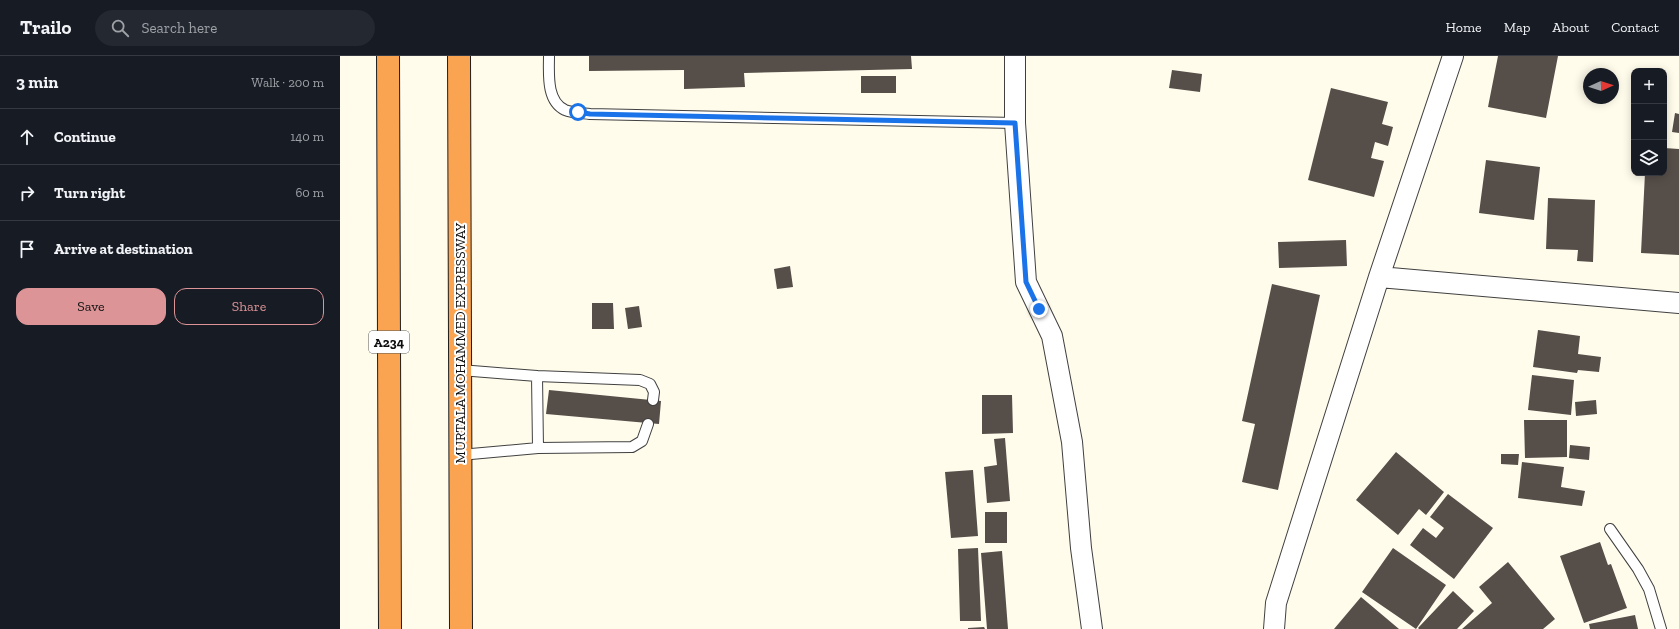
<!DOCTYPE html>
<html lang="en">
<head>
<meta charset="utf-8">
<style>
  body { margin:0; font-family:"Zilla Slab",serif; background:#242831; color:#f1f3f6 }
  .controls { position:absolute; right:12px; top:12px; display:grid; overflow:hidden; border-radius:8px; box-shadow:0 2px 10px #0003 }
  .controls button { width:36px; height:36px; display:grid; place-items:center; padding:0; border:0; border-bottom:1px solid #363941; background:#171b24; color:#f1f3f6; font:20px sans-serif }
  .compass { position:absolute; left:1243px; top:12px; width:36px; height:36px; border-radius:50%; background:#171b24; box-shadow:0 2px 10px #0003; rotate:87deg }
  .stop { position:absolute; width:12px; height:12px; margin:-9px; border:3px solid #1a73e8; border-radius:50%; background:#fff }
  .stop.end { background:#1a73e8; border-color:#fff; box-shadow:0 1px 4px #0008 }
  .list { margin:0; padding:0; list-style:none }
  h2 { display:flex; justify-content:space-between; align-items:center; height:52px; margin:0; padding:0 16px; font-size:17px }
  h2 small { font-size:13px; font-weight:400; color:#9ea1a6 }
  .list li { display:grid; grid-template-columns:26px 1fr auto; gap:12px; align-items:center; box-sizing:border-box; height:56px; padding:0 16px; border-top:1px solid #363941 }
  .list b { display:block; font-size:15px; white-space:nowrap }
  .list em { font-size:13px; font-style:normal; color:#9ea1a6 }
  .actions { display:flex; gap:8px; padding:12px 16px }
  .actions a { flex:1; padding:9px 0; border:1px solid #dc9497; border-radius:12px; text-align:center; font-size:14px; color:#dc9497 }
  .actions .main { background:#dc9497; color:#111 }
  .icon { flex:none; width:22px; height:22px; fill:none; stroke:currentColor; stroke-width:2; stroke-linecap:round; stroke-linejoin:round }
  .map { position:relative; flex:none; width:1339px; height:573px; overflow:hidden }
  header { display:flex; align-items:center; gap:24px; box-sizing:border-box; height:56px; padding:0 20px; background:#171b24; border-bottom:1px solid #363941 }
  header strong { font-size:19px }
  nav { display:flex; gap:22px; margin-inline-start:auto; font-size:14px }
  .search { width:280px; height:36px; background:#242831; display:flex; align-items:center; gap:10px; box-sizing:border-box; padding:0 14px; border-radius:22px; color:#9ea1a6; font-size:15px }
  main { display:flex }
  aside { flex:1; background:#171b24 }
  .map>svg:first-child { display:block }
  .building { fill:#564e49 }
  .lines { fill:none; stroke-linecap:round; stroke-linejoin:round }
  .lane-casing { stroke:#404040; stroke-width:12 }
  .street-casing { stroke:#404040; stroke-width:22 }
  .highway-casing { stroke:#1e1e1e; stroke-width:24 }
  .lane { stroke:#fff; stroke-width:10 }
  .street { stroke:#fff; stroke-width:20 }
  .highway { stroke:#faa350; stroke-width:22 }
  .route { stroke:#1a73e8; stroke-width:5 }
  .labels { text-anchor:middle; stroke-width:4; stroke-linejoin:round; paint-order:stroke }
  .shield { fill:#fff; stroke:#565656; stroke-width:1 }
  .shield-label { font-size:13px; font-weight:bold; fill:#0d0d0d }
  .street-label { font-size:14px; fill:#0d0d0d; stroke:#fff }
</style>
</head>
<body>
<header>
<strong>Trailo</strong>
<div class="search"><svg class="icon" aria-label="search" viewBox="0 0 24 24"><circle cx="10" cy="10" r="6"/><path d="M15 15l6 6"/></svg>Search here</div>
<nav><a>Home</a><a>Map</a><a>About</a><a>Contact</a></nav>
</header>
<main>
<aside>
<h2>3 min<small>Walk · 200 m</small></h2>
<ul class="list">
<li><svg class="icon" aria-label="ahead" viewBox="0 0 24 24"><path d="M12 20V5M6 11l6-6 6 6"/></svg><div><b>Continue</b></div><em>140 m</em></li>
<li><svg class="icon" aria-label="right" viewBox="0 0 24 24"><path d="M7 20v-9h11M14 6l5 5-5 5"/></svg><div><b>Turn right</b></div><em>60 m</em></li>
<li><svg class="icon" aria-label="arrive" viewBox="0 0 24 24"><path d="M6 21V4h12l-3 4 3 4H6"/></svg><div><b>Arrive at destination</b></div></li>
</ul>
<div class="actions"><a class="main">Save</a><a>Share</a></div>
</aside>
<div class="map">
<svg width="1339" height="573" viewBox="0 0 1339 573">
  <rect width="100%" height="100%" fill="#fffcec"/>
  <!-- building -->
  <path class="building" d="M249 0H571L572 13 404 17 405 31 344 33V14L249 15Z
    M1158 0H1218L1206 62 1148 51Z
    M832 14 862 18 860 36 829 32Z
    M521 20H556V37H521Z
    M991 32 1048 46 1042 68 1053 71 1048 90 1035 86 1031 102 1044 105 1034 141 968 124Z
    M1335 57 1339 58V77L1332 76Z
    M1324 92 1339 93V199L1301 197 1305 117H1324Z
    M1146 104 1200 111 1194 164 1139 157Z
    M1208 142 1255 144 1253 206 1237 205 1238 194 1206 193Z
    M1006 184 1007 210 939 212 938 186Z
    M450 210 453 231 437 233 434 213Z
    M932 228 980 239 938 434 902 426 915 368 902 365Z
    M252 247H273L274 273H252Z
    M299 250 302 271 288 273 285 252Z
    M1198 274 1240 280 1238 298 1261 301 1259 316 1238 314 1237 317 1193 311Z
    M1192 319 1234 324 1231 359 1188 354Z
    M209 334 321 345 319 368 206 358Z
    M642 339H672L673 377 642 378Z
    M1256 344 1257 358 1236 360 1235 346Z
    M1184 364H1227V401L1185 402Z
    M665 382 670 445 647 447 644 411 657 409 654 383Z
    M1230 389 1250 391 1249 404 1229 402Z
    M1056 396 1104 436 1086 459 1079 453 1058 479 1016 444Z
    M1161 398H1179L1178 409 1161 408Z
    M1182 406 1224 411 1221 431 1245 435 1242 450 1178 442Z
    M633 414 638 480 611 482 605 416Z
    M1108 438 1153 472 1114 523 1070 489 1083 472 1096 482 1104 472 1090 461Z
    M645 456H667V487H645Z
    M1260 486 1268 509 1271 508 1287 552 1244 567 1220 500Z
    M638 492 641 565H620L618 493Z
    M1053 492 1106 529 1076 573 1022 536Z
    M662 495 668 573H647L641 497Z
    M1168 506 1215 563 1203 573H1122L1152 547 1139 531Z
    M1113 535 1134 555 1117 573H1079L1078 572Z
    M1021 541 1059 573H994Z
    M1295 559 1298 573H1250L1249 568Z
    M644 571 645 573H628V572Z"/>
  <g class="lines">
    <!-- lane casing -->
    <g class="lane-casing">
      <path id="lane" d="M209 0C209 17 206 45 225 54 232 57 243 57 250 58L675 67
        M120 314 197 320 198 392 120 399
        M197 320 300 324 310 328 314 336 313 344
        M198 392 292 391 302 385 308 368
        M1270 473 1298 513 1309 533 1321 573"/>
    </g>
    <!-- street casing -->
    <g class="street-casing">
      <path id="street" d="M675 0V67L686 226 712 280 732 386 741 492 752 573
        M1039 221 1339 247
        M934 573 936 547 1039 221 1113 0"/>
    </g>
    <!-- highway casing -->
    <g class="highway-casing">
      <path id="highway" d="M48 0 50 573
        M119 0 121 573"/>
    </g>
    <!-- lane -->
    <use href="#lane" class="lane"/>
    <!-- street -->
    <use href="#street" class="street"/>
    <!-- highway -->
    <use href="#highway" class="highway"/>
  </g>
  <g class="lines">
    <!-- route -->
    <path class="route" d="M238 56 250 58 675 67 686 226 699 253"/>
  </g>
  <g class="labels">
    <!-- shield labels -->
    <rect class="shield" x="29" y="275" width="40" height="22" rx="3"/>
    <g class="shield-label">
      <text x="49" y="291">A234</text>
    </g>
    <!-- street labels -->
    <g class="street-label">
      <text transform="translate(120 287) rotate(-90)" y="5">MURTALA MOHAMMED EXPRESSWAY</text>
    </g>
  </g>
</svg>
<div class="controls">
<button>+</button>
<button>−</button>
<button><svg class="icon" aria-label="layers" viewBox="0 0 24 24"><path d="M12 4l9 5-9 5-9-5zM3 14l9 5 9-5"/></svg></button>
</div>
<svg class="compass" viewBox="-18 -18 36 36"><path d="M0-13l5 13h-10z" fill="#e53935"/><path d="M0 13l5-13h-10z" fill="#9ea1a6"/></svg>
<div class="stop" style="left:238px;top:56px"></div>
<div class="stop end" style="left:699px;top:253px"></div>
</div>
</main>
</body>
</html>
